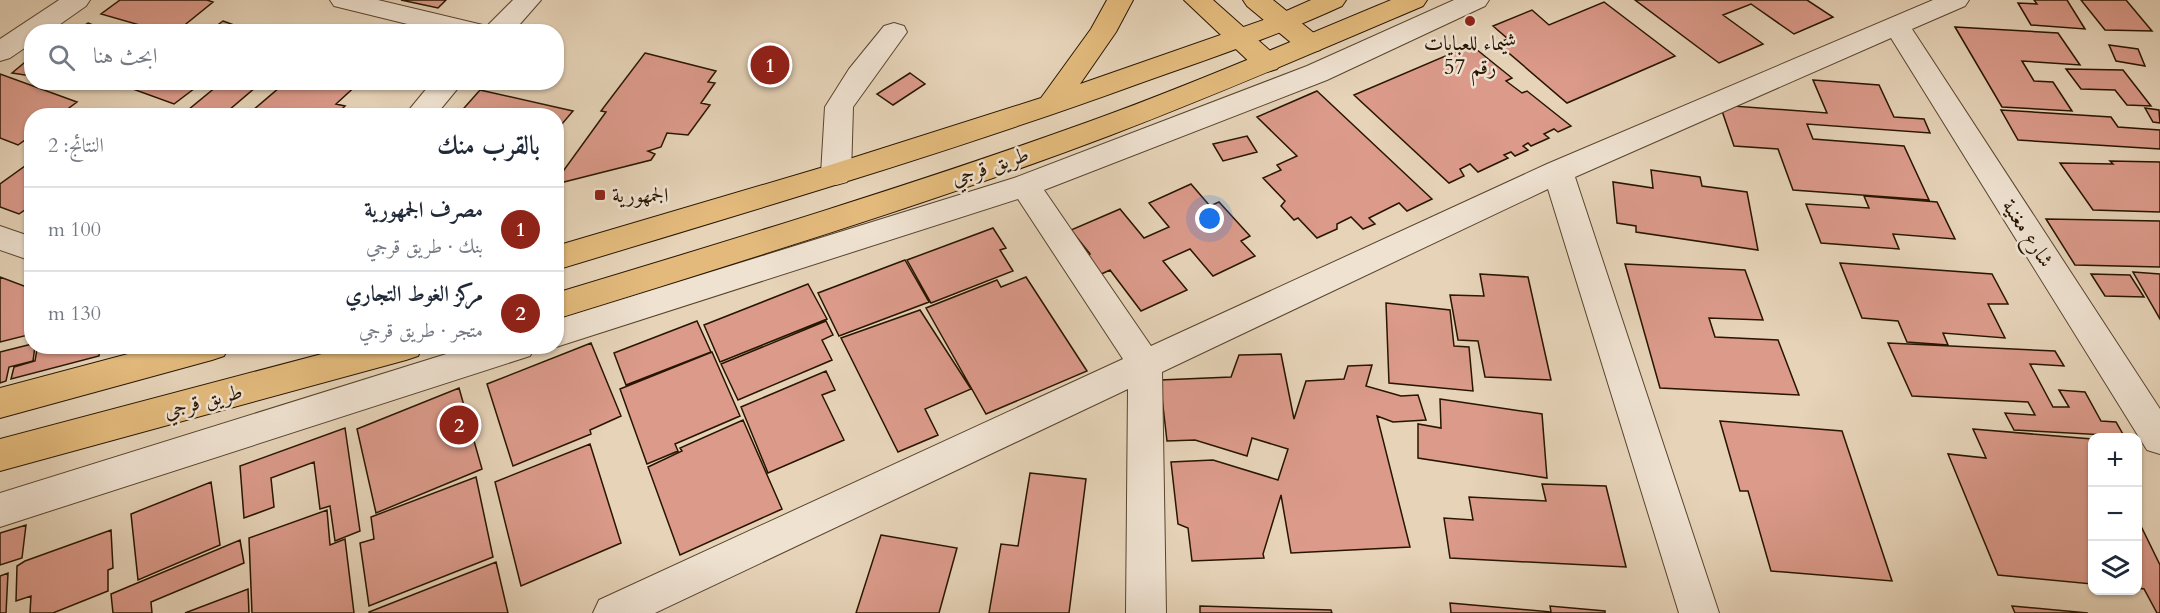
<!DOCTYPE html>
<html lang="ar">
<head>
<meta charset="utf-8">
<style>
  body { margin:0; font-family:Cardo,Amiri,serif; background:#f2f2f3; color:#1f2937; direction:rtl }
  .controls { position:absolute; right:18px; bottom:18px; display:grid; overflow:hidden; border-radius:12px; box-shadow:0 2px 4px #0004 }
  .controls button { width:54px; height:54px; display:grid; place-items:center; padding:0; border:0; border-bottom:2px solid #e0e1e3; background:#fff; color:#1f2937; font:30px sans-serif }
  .you { position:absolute; left:1210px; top:219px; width:21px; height:21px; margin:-15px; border:4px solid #fff; border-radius:50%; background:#1a73e8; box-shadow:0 0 0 9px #1a73e833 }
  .badge { display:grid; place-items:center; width:39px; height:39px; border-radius:50%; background:#8f2418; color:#fff; font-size:20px; font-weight:700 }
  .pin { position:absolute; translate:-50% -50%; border:3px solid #fff; box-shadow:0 2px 6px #0006 }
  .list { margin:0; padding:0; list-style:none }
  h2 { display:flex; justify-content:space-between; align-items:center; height:78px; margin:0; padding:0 24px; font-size:26px }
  h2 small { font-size:20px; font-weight:400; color:#747a83 }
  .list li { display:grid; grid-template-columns:39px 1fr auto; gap:18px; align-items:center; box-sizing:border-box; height:84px; padding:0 24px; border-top:2px solid #e0e1e3 }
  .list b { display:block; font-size:22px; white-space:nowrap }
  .list p { margin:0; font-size:20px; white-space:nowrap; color:#747a83 }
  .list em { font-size:20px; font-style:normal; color:#747a83 }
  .icon { flex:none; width:33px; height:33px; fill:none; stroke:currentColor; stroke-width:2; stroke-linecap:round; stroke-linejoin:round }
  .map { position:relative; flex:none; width:2160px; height:613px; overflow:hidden; direction:ltr }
  .search { position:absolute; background:#fff; box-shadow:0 2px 4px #0004; left:24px; top:24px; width:540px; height:66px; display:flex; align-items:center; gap:15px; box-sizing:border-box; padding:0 21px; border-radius:24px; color:#747a83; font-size:22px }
  .panel { position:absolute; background:#fff; box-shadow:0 2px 4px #0004; left:24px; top:108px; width:540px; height:246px; border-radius:24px; direction:rtl }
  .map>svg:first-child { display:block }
  .building { fill:#db9a8a; stroke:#281500; stroke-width:1.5 }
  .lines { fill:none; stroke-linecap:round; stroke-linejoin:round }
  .minor-casing { stroke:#58442e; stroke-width:2 }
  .major-casing { stroke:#281500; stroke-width:2 }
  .highway-casing { stroke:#281500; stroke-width:2 }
  .minor { fill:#efe2d1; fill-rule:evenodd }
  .major { fill:#e3ba7c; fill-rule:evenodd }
  .highway { fill:#e3ba7c; fill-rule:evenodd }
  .poi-dot { fill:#8f2418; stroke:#efe2d1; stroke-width:2 }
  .labels { text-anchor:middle; stroke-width:5; stroke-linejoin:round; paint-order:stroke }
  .poi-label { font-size:21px; fill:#281500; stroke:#efe2d1 }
  .street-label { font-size:21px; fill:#281500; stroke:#efe2d1 }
</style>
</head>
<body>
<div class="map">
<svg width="2160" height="613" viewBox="0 0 2160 613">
  <rect width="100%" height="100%" fill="#e6d3b8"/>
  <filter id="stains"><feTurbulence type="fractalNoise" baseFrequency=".00333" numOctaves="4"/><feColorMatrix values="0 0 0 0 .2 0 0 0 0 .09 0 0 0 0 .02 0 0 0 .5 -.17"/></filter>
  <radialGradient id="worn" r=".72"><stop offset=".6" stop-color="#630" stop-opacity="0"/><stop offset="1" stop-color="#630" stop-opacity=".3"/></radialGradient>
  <!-- building -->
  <path class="building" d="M120 0H207L213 2 176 32H164L101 14Z
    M401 0H446L438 8Z
    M1635 0H1807L1833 17 1794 34 1751 4 1723 15 1763 44 1719 63Z
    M2034 0H2067L2085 29 2031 25 2018 3 2037 4Z
    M2081 0H2126L2152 31 2105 30Z
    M1604 2 1675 56 1567 103 1497 43 1508 39 1493 26 1532 10 1549 25Z
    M223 21 253 32H208Z
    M88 23 110 32H74Z
    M1955 27 2058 33 2080 65 2022 61 2034 81 2053 82 2072 111 2002 107Z
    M1471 45 1512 78 1506 81 1522 93 1527 91 1571 126 1558 132 1554 129 1544 134 1549 138 1531 146 1528 143 1523 146 1528 150 1515 156 1511 152 1504 155 1508 158 1478 172 1470 164 1460 169 1464 176 1449 183 1354 95Z
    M2109 45 2138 49 2145 66 2116 61Z
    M645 53 716 71 708 82 715 83 701 103 710 105 688 135 667 133 661 147 648 151 655 154 651 160 556 184V181L606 112 601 111Z
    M24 63 32 65 31 76 12 73Z
    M2066 69 2123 70 2151 106 2127 105 2115 90 2081 89Z
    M910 73 925 84 893 105 877 94Z
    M0 74 77 102 58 116H32V135L18 145 0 138Z
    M1813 80 1879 85 1894 117 1924 119 1930 133 1807 124 1813 139 1904 146 1929 200 1793 190 1778 149 1734 146 1720 105 1827 113Z
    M137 82H203L174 104 130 88Z
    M222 82H262L222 116H205L188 110Z
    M280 82H360L336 104 345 106 335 116H246L280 87 276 86Z
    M480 90 573 111 556 131V116H457Z
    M1317 91 1432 199 1407 211 1399 203 1369 218 1375 224 1363 229 1351 217 1337 224V229L1317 238 1298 218 1294 220 1281 206 1285 201 1263 178 1281 170 1277 165 1297 156 1257 117Z
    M2145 108 2159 110 2160 123 2153 122Z
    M100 109 120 116H91Z
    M2001 110 2111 117 2118 127 2160 130V149L2018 140Z
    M1247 136 1257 152 1223 161 1213 144Z
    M32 161V205L19 214 0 207V184Z
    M2110 161 2160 162V212L2093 210 2060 163 2113 164Z
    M1651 170 1700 177 1702 186 1747 192 1758 250 1636 232V226L1617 223 1613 182 1653 188Z
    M1191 184 1210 206 1219 202 1250 236 1241 241 1255 256 1213 276 1190 249 1163 261 1187 290 1141 311 1110 270 1095 277 1080 258 1090 254 1071 230 1120 209 1144 238 1169 227 1149 203Z
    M1864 196 1937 202 1955 239 1893 234 1899 249 1821 243 1806 204 1869 208Z
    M2046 219 2160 221V267L2075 265Z
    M993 228 1006 248 1000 250 1013 271 931 303 907 260Z
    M905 260 929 302 839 336 818 293Z
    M1840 263 1992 274 2008 304H1988L2005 338 1943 333 1948 345 1907 342 1898 321 1862 318Z
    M1625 264 1745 270 1763 320 1709 318 1715 337 1778 340 1799 395 1660 388Z
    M2133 272 2160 274V319Z
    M1480 274 1528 277 1551 380 1485 377 1478 341 1458 340 1450 295 1484 296Z
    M2091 274 2130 275 2144 297 2105 296Z
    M0 277 32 289V334L0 342Z
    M1026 277 1087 371 986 414 926 308 997 280 1001 287Z
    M808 284 827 319 720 362 704 325Z
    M1386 303 1450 310 1454 346 1469 347 1473 391 1389 383Z
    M920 310 971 389 925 409 938 435 898 452 841 338Z
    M697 321 711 352 626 385 614 353Z
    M826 321 833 335 822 340 832 360 738 400 721 364Z
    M591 343 621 416 590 430 591 434 513 466 487 384Z
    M1888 343 2055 351 2064 366 2030 364 2053 407H2069L2059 390 2085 392 2101 421 2116 422 2124 436 2014 430 2005 413 2035 415 2028 402 1912 396Z
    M32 344V346H35L33 361 9 367 6 381 0 383V352Z
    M46 346H78V350L100 346 99 356 11 379 14 367 35 361 37 349Z
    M712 352 740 416 675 444 678 451 647 464 620 389Z
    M1281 354 1294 419 1306 381 1344 379 1348 366 1372 365 1366 386 1401 396 1418 395 1426 420 1393 422 1377 416 1410 547 1291 553 1281 495 1263 554 1264 558 1192 561 1188 528 1178 524 1171 462 1213 460 1278 480 1288 449 1252 438 1247 456 1195 440 1167 441 1160 380 1231 377 1239 355Z
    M826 371 835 390 822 395 844 440 768 473 741 407Z
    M459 388 482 469 376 513 357 429Z
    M1440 399 1542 414 1547 478 1418 458V424L1441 428Z
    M743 420 782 509 680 555 648 467 682 451 680 448Z
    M1720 421 1842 431 1892 581 1771 571 1748 491H1740Z
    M345 428 360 531 335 541 330 506 320 509 314 462 271 478 274 507 244 518 240 466Z
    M1973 429 2092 439V584L1998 575 1948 454 1986 458Z
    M590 444 621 543 521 586 495 482Z
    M1030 473 1086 479 1069 613H989L1001 544 1018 546Z
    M476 477 493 557 369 606 360 543 374 539 371 517Z
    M211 482 220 545 138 580 131 514Z
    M1542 484 1606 486 1626 567 1450 558 1444 518 1473 520 1469 497 1546 501Z
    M327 510 330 545 345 539 354 613H252L249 538Z
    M2138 520 2160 565V613H2157L2144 589 2138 588Z
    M26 525 22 558 0 565V533Z
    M111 530 113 568 108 570V591L53 613H30L31 596 16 601 17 566 25 561Z
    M881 535 957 548 939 613H856Z
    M240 540 244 563 151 602 152 613H113L111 594Z
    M496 562 508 613H369V612Z
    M8 573 6 613H0V576Z
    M248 589 249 613H185Z
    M1450 603 1551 612 1550 606 1605 611V613H1451Z
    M1200 606 1331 610 1332 613H1200Z
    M2012 606 2088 613H2015Z"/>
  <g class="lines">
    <!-- minor casing -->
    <g class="minor-casing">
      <path id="minor" d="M59 0H90L86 6 49 32H32V43L10 58 0 61V39Z
        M330 0H378L487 26 513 0H541L513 32H440L334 6Z
        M1454 0H1489L1485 6 1327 80 1044 190 1151 346 1547 164 1933 0H1969L1965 6 1912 29 2160 409V454L2147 450 1891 38 1575 177 1719 613H1679L1548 189 1162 372 1166 613H1126L1128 389 655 613H593L599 600 1123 359 1018 199 556 347 553 346H556V320L1014 178 1307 66Z
        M894 23 904 26 907 32 853 107 851 174 847 182 836 185 825 182 821 174 825 107 849 69 884 26Z
        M432 82H463L435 116H404Z
        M0 226 32 237V261L0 250Z
        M472 346H535L530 356 0 527V493Z"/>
    </g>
    <!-- major casing -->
    <g class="major-casing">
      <path id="major" d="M1184 0H1213L1277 57 1281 63 1277 69 1267 72 1257 69Z
        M1243 0H1273L1320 38 1324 44 1320 50 1310 53 1300 50 1247 6Z"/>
    </g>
    <!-- highway casing -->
    <g class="highway-casing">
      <path id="highway" d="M1107 0H1133L1116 32 1080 84 1275 16 1311 0H1346L1342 6C1275 37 1205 60 1135 85 945 154 750 211 556 270V246L827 166 1041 98 1091 29Z
        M1391 0H1427L1423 6C1320 50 1216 95 1111 135 929 204 742 261 556 319V293C735 239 913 185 1088 122 1190 85 1290 42 1391 0Z
        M158 346H229L224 356 212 360 0 418V388Z
        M352 346H423L418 356 406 360 0 471V439Z"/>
    </g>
    <!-- minor -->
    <use href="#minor" class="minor"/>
    <!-- major -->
    <use href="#major" class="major"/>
    <!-- highway -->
    <use href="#highway" class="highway"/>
  </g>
  <!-- markers -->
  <g class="poi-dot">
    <circle cx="1470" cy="21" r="6"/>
    <rect x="594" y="189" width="12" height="12" rx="3"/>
  </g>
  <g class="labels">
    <!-- poi labels -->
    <g class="poi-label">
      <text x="1470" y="50">شيماء للعبايات<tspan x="1470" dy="24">رقم 57</tspan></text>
      <text x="612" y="202" text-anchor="start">الجمهورية</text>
    </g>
    <!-- street labels -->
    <g class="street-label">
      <text transform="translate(990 166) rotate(-19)" y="7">طريق قرجي</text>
      <text transform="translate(2028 233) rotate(57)" y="7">شارع مغنية</text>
      <text transform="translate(203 401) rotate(-15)" y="7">طريق قرجي</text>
    </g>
  </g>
  <rect width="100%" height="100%" filter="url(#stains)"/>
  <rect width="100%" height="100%" fill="url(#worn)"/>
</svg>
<div class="controls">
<button>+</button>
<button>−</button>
<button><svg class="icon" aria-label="layers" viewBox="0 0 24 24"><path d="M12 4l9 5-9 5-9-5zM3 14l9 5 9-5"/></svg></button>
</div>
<div class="you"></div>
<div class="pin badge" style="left:770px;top:65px">1</div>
<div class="pin badge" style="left:459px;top:425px">2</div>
<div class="search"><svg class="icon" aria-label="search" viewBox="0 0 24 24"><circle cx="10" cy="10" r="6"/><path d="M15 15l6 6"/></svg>ابحث هنا</div>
<section class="panel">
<h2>بالقرب منك<small>النتائج: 2</small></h2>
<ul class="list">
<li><span class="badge">1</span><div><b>مصرف الجمهورية</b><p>بنك · طريق قرجي</p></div><em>100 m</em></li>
<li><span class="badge">2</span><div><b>مركز الغوط التجاري</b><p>متجر · طريق قرجي</p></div><em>130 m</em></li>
</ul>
</section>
</div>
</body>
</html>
